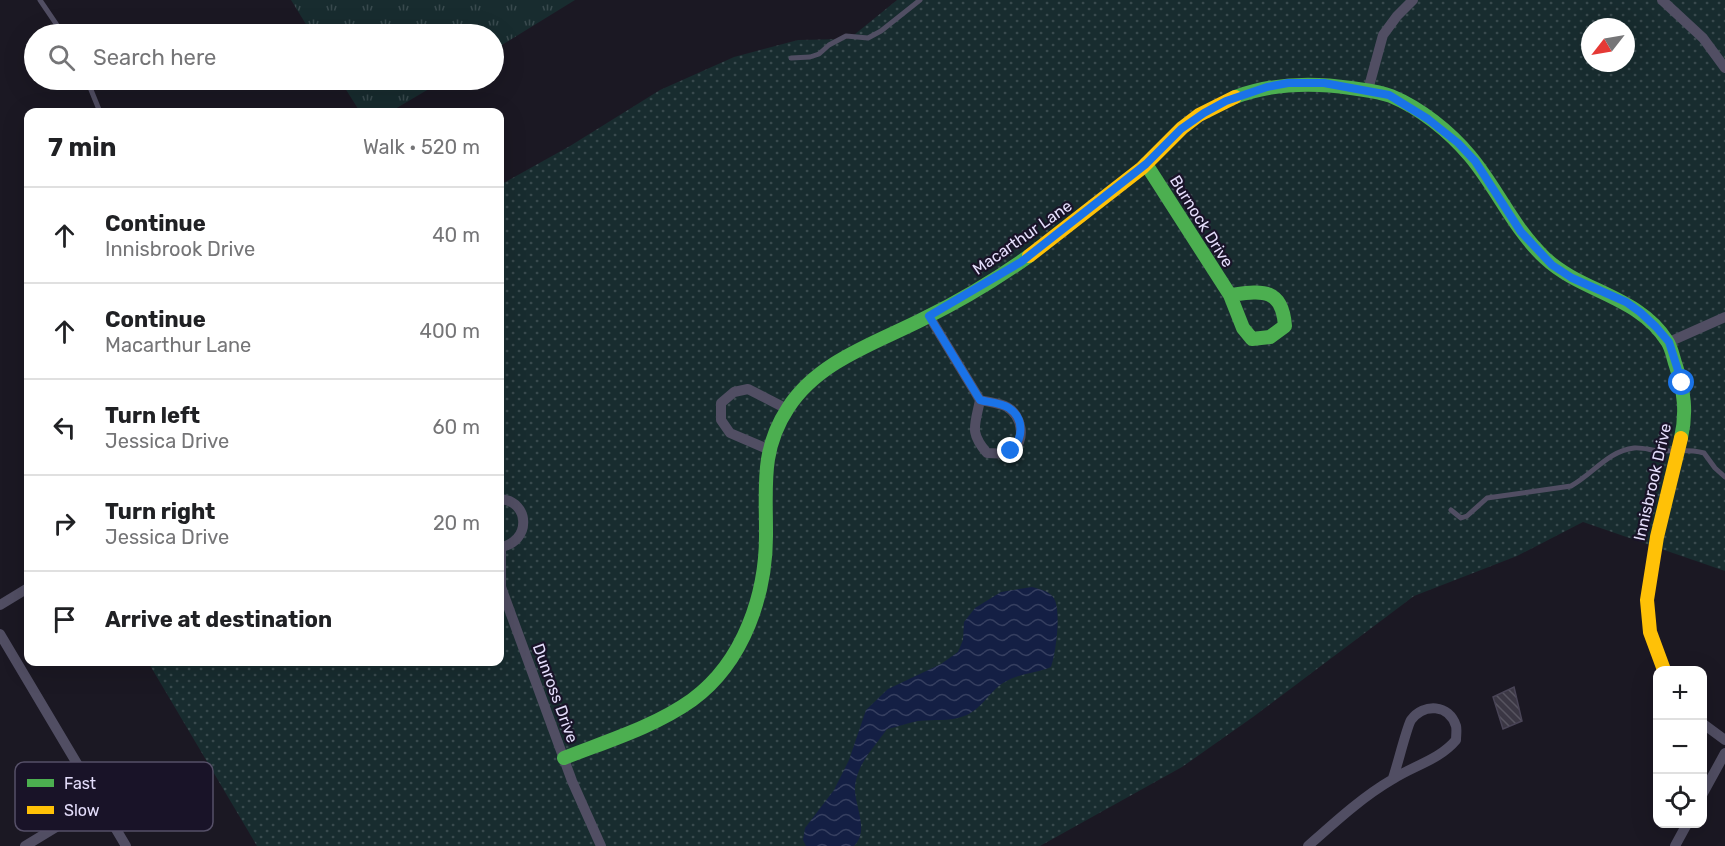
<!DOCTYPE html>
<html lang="en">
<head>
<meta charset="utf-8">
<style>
  body { margin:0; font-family:Rubik,sans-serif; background:#f6f6f6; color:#202124 }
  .controls { position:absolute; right:18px; bottom:18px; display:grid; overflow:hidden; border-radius:12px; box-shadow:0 6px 24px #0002 }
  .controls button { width:54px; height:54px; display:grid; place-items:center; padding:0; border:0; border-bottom:2px solid #e0e0e0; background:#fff; color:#202124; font:30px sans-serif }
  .compass { position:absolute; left:1581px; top:18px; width:54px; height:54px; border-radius:50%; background:#fff; box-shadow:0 6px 24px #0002; rotate:239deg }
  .stop { position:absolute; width:18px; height:18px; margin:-14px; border:4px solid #1a73e8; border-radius:50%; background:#fff }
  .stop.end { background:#1a73e8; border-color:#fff; box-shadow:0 2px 6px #0008 }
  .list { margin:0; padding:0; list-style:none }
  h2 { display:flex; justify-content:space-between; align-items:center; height:78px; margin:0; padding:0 24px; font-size:26px }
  h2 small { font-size:20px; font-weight:400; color:#757577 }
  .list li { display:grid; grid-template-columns:39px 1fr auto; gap:18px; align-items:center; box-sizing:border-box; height:96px; padding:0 24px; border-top:2px solid #e0e0e0 }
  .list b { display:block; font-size:22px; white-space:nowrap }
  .list p { margin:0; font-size:20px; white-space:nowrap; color:#757577 }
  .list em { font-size:20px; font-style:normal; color:#757577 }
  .icon { flex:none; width:33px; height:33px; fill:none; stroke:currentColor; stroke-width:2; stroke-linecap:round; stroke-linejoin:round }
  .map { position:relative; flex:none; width:1725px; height:846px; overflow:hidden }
  .search { position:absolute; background:#fff; box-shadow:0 6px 24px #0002; left:24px; top:24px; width:480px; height:66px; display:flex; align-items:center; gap:15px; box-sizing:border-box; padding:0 21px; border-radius:33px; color:#757577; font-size:22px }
  .panel { position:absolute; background:#fff; box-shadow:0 6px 24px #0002; left:24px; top:108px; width:480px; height:558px; border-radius:12px }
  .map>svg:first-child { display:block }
  .grass { fill:url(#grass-dots); fill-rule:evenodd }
  .park { fill:url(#park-tufts) }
  .water { fill:url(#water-waves) }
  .building { fill:url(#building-back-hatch); stroke:#494456; stroke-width:1.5 }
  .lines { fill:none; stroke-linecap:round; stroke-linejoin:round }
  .lane { stroke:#514e63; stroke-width:5 }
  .street { stroke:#514e63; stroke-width:10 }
  .fast { stroke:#4caf50; stroke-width:14 }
  .slow { stroke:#ffc107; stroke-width:14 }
  .route { stroke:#1a73e8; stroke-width:8 }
  .labels { text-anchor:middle; stroke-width:4.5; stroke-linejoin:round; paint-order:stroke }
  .street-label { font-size:16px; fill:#e5defc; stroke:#191328 }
  .key { fill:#191328; stroke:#565068; stroke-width:1.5 }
  .key-label { font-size:16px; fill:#e5defc }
</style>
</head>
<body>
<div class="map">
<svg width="1725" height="846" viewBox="0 0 1725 846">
  <defs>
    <pattern id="grass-dots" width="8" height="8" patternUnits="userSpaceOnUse" patternTransform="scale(1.5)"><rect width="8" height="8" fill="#182c2f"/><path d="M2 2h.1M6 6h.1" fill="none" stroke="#394a4e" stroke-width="1.8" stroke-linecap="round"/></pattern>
    <pattern id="park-tufts" width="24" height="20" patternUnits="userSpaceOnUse" patternTransform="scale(1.5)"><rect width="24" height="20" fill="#182c2f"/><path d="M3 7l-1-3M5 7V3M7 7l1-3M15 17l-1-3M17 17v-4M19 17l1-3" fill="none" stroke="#394a4e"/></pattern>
    <pattern id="water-waves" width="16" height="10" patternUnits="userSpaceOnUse" patternTransform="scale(1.5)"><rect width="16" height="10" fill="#141f44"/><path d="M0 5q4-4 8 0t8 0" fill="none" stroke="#363f60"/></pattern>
    <pattern id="building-back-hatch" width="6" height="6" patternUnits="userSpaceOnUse" patternTransform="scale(1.5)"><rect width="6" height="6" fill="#3b3744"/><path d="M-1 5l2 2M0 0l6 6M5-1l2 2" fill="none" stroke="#575460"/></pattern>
  </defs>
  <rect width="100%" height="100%" fill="#1b1823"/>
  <!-- grass -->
  <path class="grass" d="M897 0H1725V571L1583 522 1517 556 1414 596 1253 717 1182 767 1040 846H257L148 662H500V185L570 146 660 90 734 57 798 40 849 39ZM1590 27H1626V63H1590Z"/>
  <!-- park -->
  <path class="park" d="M291 0H575L494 50V34H312Z
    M340 80H444L390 112H360Z"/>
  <!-- water -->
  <path class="water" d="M1032 587C1039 589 1049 591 1053 597 1062 607 1056 654 1051 667 1035 674 1018 673 1003 683 989 692 980 711 964 716 950 722 933 719 918 721 908 723 897 727 887 729 874 748 857 763 855 787 854 806 870 830 854 846H806L803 840 805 828 834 790 849 760 866 710 888 689 941 664 958 652 963 640 964 622 975 608 1001 592Z"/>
  <!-- building -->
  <path class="building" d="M1514 687 1522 721 1503 729 1493 697Z"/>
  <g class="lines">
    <!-- lane -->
    <path class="lane" d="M40 0 63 34
      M791 58 810 57 819 54 829 45 846 36 868 38 881 31 920 0
      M87 80 100 112
      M1451 510 1461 518 1467 516 1487 498 1571 486C1593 474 1608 451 1634 448 1643 447 1653 451 1662 451 1677 451 1689 449 1704 453L1715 468 1725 477"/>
    <!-- street -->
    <path class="street" d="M1662 0 1703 38 1725 68
      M1368 90 1383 35 1397 16 1413 0
      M929 316 980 400C975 426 969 432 987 453 995 453 1004 455 1011 451 1027 442 1022 415 1007 407 1000 403 988 402 980 400
      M1669 342 1725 317
      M770 450 730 433 721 420V403L734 392 748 389 787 409
      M500 499C531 501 531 543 500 547
      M501 547V587L572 781 601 846
      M0 605 28 588
      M0 634 126 846
      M1702 723 1725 740
      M1702 795 1725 753
      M25 846 99 801
      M1308 846C1335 822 1362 797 1393 779 1415 765 1439 760 1456 740 1456 736 1457 730 1456 726 1449 704 1424 703 1411 720 1407 726 1397 767 1393 778
      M1675 846 1687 824"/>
    <!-- fast -->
    <path class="fast" d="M1235 97C1273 83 1311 82 1351 88 1364 90 1378 91 1391 96 1420 108 1449 131 1470 156 1497 188 1513 228 1545 258 1581 292 1639 296 1667 341 1672 348 1673 358 1676 366 1684 391 1687 412 1681 438
      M1146 164 1230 295 1243 328 1252 339 1270 337 1285 326C1282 287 1262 291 1230 295
      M564 758C607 741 654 727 692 700 744 662 767 593 766 531 766 485 761 449 788 408 818 361 876 343 923 319 960 301 995 280 1029 256"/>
    <!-- slow -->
    <path class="slow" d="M1029 256 1142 168 1182 128 1199 115 1235 97
      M1664 670 1650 632 1647 600 1657 537 1681 438"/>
  </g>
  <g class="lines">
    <!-- route -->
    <path class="route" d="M1011 451C1023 439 1025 419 1009 408 1002 403 988 402 980 400L929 316 1021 262 1146 164 1181 129 1204 113 1226 101 1267 87 1288 83H1324L1389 95 1428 119 1458 143 1475 161 1521 232 1552 265 1572 278 1626 302 1640 312 1656 327 1669 342 1682 383"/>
  </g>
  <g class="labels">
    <!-- street labels -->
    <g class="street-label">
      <text transform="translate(1202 221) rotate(58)" y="6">Burnock Drive</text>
      <text transform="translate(1022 237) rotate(-35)" y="6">Macarthur Lane</text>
      <text transform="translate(1652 482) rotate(-77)" y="6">Innisbrook Drive</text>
      <text transform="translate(556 693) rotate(70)" y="6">Dunross Drive</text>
    </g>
  </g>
  <!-- legend -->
  <rect x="15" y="762" width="198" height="69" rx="9" class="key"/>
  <rect x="27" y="779" width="27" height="8" fill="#4caf50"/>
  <rect x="27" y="806" width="27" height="8" fill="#ffc107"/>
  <g class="key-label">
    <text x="64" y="789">Fast</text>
    <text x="64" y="816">Slow</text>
  </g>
</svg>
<div class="controls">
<button>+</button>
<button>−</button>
<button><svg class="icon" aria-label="locate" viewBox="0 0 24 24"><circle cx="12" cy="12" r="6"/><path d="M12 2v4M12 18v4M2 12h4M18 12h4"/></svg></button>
</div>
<svg class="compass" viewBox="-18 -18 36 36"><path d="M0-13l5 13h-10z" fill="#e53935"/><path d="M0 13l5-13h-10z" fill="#757577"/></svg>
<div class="stop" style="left:1682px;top:383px"></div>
<div class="stop end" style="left:1011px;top:451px"></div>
<div class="search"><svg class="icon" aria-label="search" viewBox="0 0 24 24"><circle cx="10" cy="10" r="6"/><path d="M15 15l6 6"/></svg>Search here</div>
<section class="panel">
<h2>7 min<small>Walk · 520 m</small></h2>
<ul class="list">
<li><svg class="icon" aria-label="ahead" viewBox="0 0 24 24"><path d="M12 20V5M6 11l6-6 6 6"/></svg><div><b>Continue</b><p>Innisbrook Drive</p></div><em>40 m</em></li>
<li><svg class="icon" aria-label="ahead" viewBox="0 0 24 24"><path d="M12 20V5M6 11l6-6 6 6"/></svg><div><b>Continue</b><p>Macarthur Lane</p></div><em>400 m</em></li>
<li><svg class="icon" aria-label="left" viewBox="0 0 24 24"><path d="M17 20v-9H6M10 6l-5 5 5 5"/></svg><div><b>Turn left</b><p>Jessica Drive</p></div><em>60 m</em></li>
<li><svg class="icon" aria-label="right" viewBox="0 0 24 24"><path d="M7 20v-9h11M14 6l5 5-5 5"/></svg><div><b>Turn right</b><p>Jessica Drive</p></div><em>20 m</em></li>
<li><svg class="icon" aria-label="arrive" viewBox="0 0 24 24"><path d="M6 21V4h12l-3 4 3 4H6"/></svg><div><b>Arrive at destination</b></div></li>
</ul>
</section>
</div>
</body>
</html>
